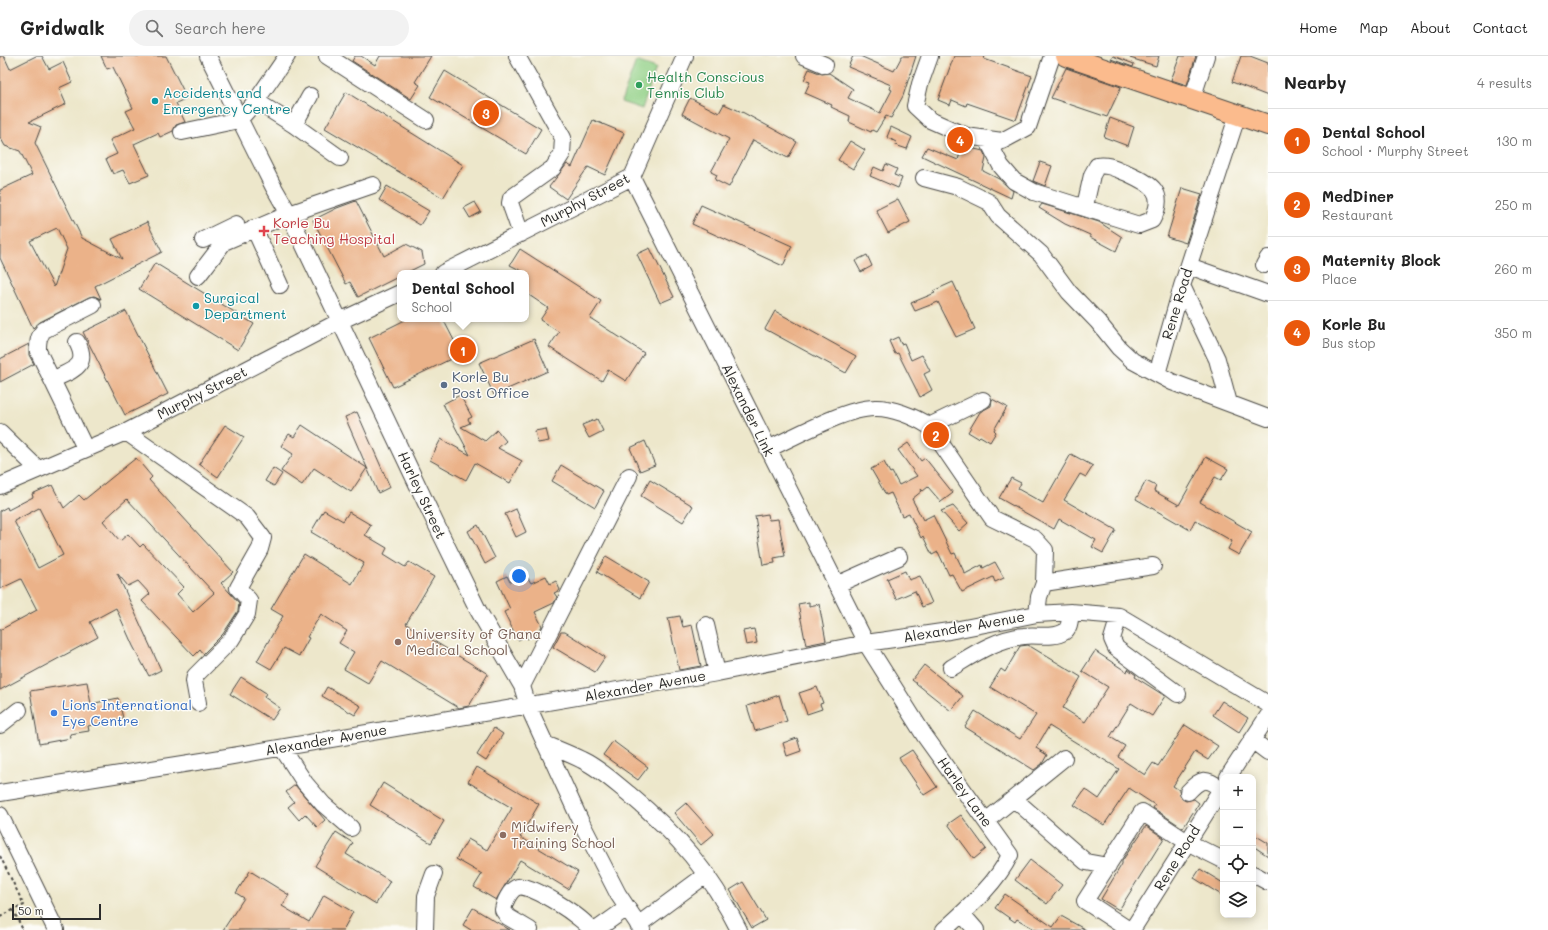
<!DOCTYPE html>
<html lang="en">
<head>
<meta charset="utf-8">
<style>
  body { margin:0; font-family:Mali,sans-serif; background:#f2f2f2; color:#222 }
  .controls { position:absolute; right:12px; bottom:12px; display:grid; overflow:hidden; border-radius:8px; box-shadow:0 2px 10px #0003 }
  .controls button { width:36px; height:36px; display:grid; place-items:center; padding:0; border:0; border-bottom:1px solid #e0e0e0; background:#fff; color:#222; font:20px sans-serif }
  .scale { position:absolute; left:12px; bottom:10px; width:89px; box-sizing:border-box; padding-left:4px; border:2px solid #2b2b2b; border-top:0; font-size:11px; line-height:14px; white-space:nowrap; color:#2b2b2b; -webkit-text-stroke:3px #fdfcf7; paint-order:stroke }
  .you { position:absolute; left:519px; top:520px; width:14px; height:14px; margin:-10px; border:3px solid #fff; border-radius:50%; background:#1a73e8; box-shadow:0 0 0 6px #1a73e833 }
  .badge { display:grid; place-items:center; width:26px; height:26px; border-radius:50%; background:#ea580c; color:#fff; font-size:13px; font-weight:700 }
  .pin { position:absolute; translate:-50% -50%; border:2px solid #fff; box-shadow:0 1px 4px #0006 }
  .popup { position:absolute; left:397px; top:214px; width:132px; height:52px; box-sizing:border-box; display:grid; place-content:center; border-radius:8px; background:#fff; filter:drop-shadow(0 1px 3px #0005); font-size:13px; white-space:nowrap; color:#767676 }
  .popup b { font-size:15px; color:#222 }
  .popup::after { content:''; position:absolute; left:50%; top:100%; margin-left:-8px; border:8px solid transparent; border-top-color:#fff }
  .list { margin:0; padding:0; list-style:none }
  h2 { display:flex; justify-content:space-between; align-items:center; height:52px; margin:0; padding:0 16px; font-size:17px }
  h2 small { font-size:13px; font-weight:400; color:#767676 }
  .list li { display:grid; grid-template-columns:26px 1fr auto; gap:12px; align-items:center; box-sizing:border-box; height:64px; padding:0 16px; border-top:1px solid #e0e0e0 }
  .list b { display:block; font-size:15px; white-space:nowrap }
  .list p { margin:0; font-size:13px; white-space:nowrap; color:#767676 }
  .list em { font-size:13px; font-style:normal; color:#767676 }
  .icon { flex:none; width:22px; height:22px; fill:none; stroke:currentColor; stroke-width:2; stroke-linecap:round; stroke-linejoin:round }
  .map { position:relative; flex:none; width:1268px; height:874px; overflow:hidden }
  header { display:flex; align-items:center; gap:24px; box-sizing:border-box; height:56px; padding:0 20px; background:#fff; border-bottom:1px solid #e0e0e0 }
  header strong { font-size:19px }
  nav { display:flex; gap:22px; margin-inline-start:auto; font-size:14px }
  .search { width:280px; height:36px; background:#f2f2f2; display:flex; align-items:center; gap:10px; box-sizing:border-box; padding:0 14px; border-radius:22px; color:#767676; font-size:15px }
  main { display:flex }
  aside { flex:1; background:#fff }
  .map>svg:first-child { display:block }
  .green { fill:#91d086; stroke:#5e7e58 }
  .building { fill:#ebb289; fill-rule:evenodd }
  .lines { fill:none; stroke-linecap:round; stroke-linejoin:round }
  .minor-casing { stroke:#484743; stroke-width:18 }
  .major-casing { stroke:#484743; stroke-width:22 }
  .path { stroke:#484743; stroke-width:2; stroke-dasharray:3 3; stroke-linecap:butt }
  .minor { stroke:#fff; stroke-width:16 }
  .major { stroke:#fbbb8d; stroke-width:20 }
  .leisure-dot { fill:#2e9e5b; stroke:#fdfcf7; stroke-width:1.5 }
  .culture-dot { fill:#0f9aa8; stroke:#fdfcf7; stroke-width:1.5 }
  .health-dot { fill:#e0444e; stroke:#fdfcf7; stroke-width:1.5 }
  .service-dot { fill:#5c6f8a; stroke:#fdfcf7; stroke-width:1.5 }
  .education-dot { fill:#8d6e63; stroke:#fdfcf7; stroke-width:1.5 }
  .shop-dot { fill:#3f7fe0; stroke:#fdfcf7; stroke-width:1.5 }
  .labels { text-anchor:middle; stroke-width:3; stroke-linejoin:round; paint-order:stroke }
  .leisure-label { font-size:14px; fill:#27864d; stroke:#fdfcf7; text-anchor:start }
  .culture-label { font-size:14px; fill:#0d838f; stroke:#fdfcf7; text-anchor:start }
  .street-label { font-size:14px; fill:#2b2b2b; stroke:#fdfcf7 }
  .health-label { font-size:14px; fill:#be3a42; stroke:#fdfcf7; text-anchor:start }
  .service-label { font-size:14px; fill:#4e5e75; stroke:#fdfcf7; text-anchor:start }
  .education-label { font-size:14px; fill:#785e54; stroke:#fdfcf7; text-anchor:start }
  .shop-label { font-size:14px; fill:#366cbe; stroke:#fdfcf7; text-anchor:start }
</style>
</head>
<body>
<header>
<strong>Gridwalk</strong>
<div class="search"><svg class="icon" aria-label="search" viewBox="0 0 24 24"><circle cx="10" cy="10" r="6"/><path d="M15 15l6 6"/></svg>Search here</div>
<nav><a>Home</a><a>Map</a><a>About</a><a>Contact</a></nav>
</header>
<main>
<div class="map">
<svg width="1268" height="874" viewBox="0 0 1268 874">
  <rect width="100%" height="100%" fill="#fdfcf7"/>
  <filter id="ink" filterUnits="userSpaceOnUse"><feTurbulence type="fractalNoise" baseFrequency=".025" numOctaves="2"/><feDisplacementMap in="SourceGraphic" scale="8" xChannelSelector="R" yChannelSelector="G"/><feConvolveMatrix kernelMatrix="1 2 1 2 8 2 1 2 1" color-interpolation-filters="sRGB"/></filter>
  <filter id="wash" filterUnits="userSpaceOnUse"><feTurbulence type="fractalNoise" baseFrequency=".012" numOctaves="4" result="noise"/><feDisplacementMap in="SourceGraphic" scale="16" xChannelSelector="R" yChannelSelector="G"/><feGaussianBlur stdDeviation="0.9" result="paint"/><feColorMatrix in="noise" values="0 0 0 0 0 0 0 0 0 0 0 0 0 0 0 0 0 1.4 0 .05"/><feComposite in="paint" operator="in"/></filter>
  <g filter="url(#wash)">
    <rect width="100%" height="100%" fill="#ede7cb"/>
    <!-- green -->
    <path class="green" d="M636 5 656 12 642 53 621 46Z"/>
    <g id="blocks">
      <!-- building -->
      <path class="building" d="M0 0H4L10 13 36 0H42L49 13 63 6 72 26 59 32 66 48 29 66 41 71 35 87 82 182 122 203 112 183 147 166 162 196 95 230 101 243 94 240 89 241 40 266 33 272 0 202V134L32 119 20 95 5 90 0 81ZM57 172 67 193 54 231 30 185Z
        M101 0H166L187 42 176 47 185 66 176 69 173 75 160 81 158 77 134 88 149 119 130 127 123 114 113 118 106 103 117 98 110 84 135 72 126 55 133 52 113 11 107 13Z
        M355 0H361L375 9 380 0H431L415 26 420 29 411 43 352 5Z
        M853 0H860L894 15 902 0H916L903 40 891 62 886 60 876 76 872 74 871 76 849 66 850 60 831 51 832 49 805 37 810 26 804 24 809 13 822 18 829 17 853 33 848 42 880 57 892 34 890 33 891 29 848 11Z
        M954 0H985L984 3 1032 20 1016 64 967 47 966 50 952 44 950 49 938 44Z
        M1113 0 1134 8 1133 11 1111 3Z
        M1131 0H1159L1156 10 1130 2Z
        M1180 0H1196L1187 29 1171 24Z
        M1241 0H1250L1268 7V40L1232 26Z
        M1066 12 1121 31 1107 61 1051 42Z
        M445 15 541 73 526 98 430 41Z
        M346 36 463 109 443 142 325 72Z
        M690 42 719 57 724 48 744 57 797 86 788 102 753 84 729 131 715 124 717 119 711 116 729 83 682 58Z
        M1110 62 1134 71 1128 90 1104 81Z
        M593 64 624 77 605 119 588 111 566 143 549 131 567 108 572 111Z
        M891 71 912 81 907 93 895 89 896 86 887 81Z
        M850 85 865 94 853 113 838 104Z
        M962 90 983 95 986 102 983 115 999 123 1013 135 1011 142 922 100 927 91 958 104Z
        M1040 106 1052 110 1045 130 1033 125Z
        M886 108 897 113 894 119 902 122 898 132 870 120 874 111 883 115Z
        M387 130 429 155 420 169 379 144Z
        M1182 132 1202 138 1186 187 1167 181Z
        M898 143 910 166 888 177 876 154Z
        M356 145 384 200 406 188 422 196 424 208 406 217H400V220L358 241 350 226 346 228 313 164 337 152Z
        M475 146 481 156 470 162 464 152Z
        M1042 148 1099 166 1122 181 1116 195 1090 181V179L1065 168 1039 152Z
        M701 149 792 190 783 210 692 168Z
        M650 192 674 241 660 247 637 198Z
        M520 193 601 245 590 262 644 297 626 325 608 314 602 325 549 291 559 276 540 264 548 252 526 237V217L510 209Z
        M867 199 872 210 861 216 855 205Z
        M155 207 254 268 238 294 139 233Z
        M953 226 975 273 956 281 938 246 915 255 911 247 935 237 933 235Z
        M126 255 168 338 125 359 83 276Z
        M775 255 856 300 846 317 765 273Z
        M407 263H443L461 298 393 331 369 282Z
        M898 281 901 288 904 287 911 304 922 299 930 315 924 318 932 334 920 341 898 297 895 298 889 285Z
        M534 283 548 315 494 339 479 307Z
        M29 288V299L34 308 0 326V303Z
        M460 339 472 361 468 363 470 367 461 371 485 385 497 374 506 385 498 392 522 405 510 427 475 407 466 424 430 404 441 383 470 399 443 348Z
        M992 343 1007 351 994 374 996 376 990 386 980 380 978 382 968 376 980 356 991 350Z
        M357 356 390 431 378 437 345 361Z
        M597 363 603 375 589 382 582 369Z
        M225 369 244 381 218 421 199 408Z
        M302 369 367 412 351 436 314 412 302 429 281 415 293 398 281 390 289 378 294 381Z
        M546 373 549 385 538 387 535 375Z
        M645 385 655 409 640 415 630 392Z
        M908 387 921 405 925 402 953 437 941 446 928 431 923 435 921 433 922 435 912 443 923 464 933 459 952 498 955 497 965 518 982 509 983 512 995 506 1004 522 995 526 993 521 962 536 952 518 949 519 938 496 932 499 923 480 921 482 909 457 902 460 891 437 886 439 871 413 884 406 890 417 892 416 899 429 917 420 898 394Z
        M1071 398 1093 410 1086 421 1080 418 1064 444 1116 474 1103 497 1092 491 1096 484 1059 463 1054 473 999 442 1011 422 1021 427 1018 433 1043 447Z
        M1206 401 1228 413 1221 424 1215 421 1200 446 1252 476 1239 499 1228 493 1232 485 1195 464 1190 474 1136 443 1146 425 1156 430 1154 435 1179 449Z
        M136 402 152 421 149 424 233 516 221 527 239 547 238 555 223 578 203 598 200 594 194 600 142 545 150 538 138 525 128 530 117 517 161 614 149 620 133 590 116 552 90 566 98 581 0 634V574L37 554 21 523 0 533V455L7 451 8 454 33 441 32 438 52 429 64 452 79 439 84 444ZM127 443 214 537 193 556 177 538 184 531 143 488 140 491 128 478 120 485 103 465ZM39 452 63 499 38 512 14 465Z
        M561 409 604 435 595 451 552 425Z
        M273 412 282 418 274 430 265 425Z
        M650 424 693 450 683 466 641 440Z
        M953 450 968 467 959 475 941 455Z
        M516 453 526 476 516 481 505 458Z
        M324 454 343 465 349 456 371 469 365 479 387 492 384 498 405 511 409 506 434 521 406 568 488 618 469 650 459 652 382 605 368 627 344 613 354 596 339 587 347 575 321 558 307 581 309 582 299 600 284 592 271 613 257 605 283 560 271 553 304 498 352 528 364 507 311 476Z
        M768 458 769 464 778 463 785 500 774 502 775 507 763 509 755 460Z
        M478 469 495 502 485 508 468 475Z
        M606 500 649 526 640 542 597 516Z
        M905 515 909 524 920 520 932 547 922 551 915 535 896 543 887 523Z
        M507 520 510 526 518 523 520 526 528 522 531 527 546 520 550 528 556 525 560 534 554 537 557 541 554 547 535 556 542 570 538 577 527 583 526 580 518 584 504 556 510 553 497 525Z
        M809 546V550L819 548 826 585 806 589 798 548Z
        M680 560 683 571 692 569 701 610 679 614 668 562Z
        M754 573 757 587 746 589 743 575Z
        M561 576H565L605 601 595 616 553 591Z
        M1028 589 1081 621 1063 652 1085 666 1108 631 1082 615 1095 595 1127 616 1128 613 1136 619 1135 621 1165 640 1152 660 1131 647 1110 681 1125 690 1118 701 1145 719 1153 707 1158 710 1185 669 1218 690 1208 704 1195 696 1173 730 1179 734 1182 743 1186 745 1194 743 1199 747 1183 772 1153 752 1155 749 1129 732 1104 769 1074 749 1085 733 1099 743 1119 713 1049 670 1036 692 1047 699 1042 708 1034 714 965 671 975 655 1020 683 1036 659 990 631 1001 613 1005 616 1020 590Z
        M924 609 963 640 951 655 912 624Z
        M241 621 266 637 264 641 280 652 272 664 230 638Z
        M87 626 91 648 118 642 123 662 88 670 89 675 70 678 71 682 39 688 30 635Z
        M327 631 361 650 355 659 322 640Z
        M817 631 823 647 820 648 822 653 807 658 799 637Z
        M779 639 787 665 755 675 747 650Z
        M1222 645 1248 662 1239 676 1213 659Z
        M494 672 503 678 486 705 477 699Z
        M797 682 801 695 787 700 783 687Z
        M613 685 648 711 638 724 603 699Z
        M912 694 937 731 924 739 899 702Z
        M477 711 539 748 520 781 578 816 568 833 520 804 496 844 474 831 482 818 456 803 468 783 487 794 512 752 468 726Z
        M383 727 444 765 431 787 370 749Z
        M295 729 325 764 317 771 305 758 299 764 288 751 294 746 286 736Z
        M686 747 714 778 701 789 674 757Z
        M961 759 986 793 974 803 948 768Z
        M1146 770 1164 782 1119 854 1101 843 1122 808V805Z
        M336 776 353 787 346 798 390 825 376 848 315 810Z
        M1253 778 1268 787V800L1253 790Z
        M1030 804 1062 829 1047 848 1015 824Z
        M1200 813 1223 827V840L1194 822Z
        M250 815 289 839 282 850 309 866 324 839 353 856 343 874H223L244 842 236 837Z
        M743 826 766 864 752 872 730 834Z
        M1005 838 1053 871 1061 860 1086 874H1036L1017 863 1015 866 995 852Z
        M473 852 510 874H471L463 869Z"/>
    </g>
  </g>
  <g filter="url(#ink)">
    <use href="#blocks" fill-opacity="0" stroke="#484743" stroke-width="1"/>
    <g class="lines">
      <!-- minor casing -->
      <g class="minor-casing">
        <path id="minor" d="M208 0 273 130 289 158 435 466 478 554 522 630 528 650 580 764 618 838 642 874
          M327 0 426 64
          M517 0 563 82 562 98 553 112 511 142 510 147 521 178
          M804 0 825 9
          M930 0 920 28 915 50 930 64 966 80 1002 85 1028 71 1052 0
          M1192 43 1206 0
          M256 45 294 69 340 102
          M294 69 310 40
          M182 76 239 64 256 45 287 0
          M987 83 1001 110 1014 125 1034 136 1139 169 1152 164C1167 136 1151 128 1127 117 1116 113 1109 108 1097 110L1092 119 1085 150
          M632 121 866 587 924 679 1010 799C997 827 967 853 944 874
          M924 122 958 131 989 146 998 160 1041 198 1069 236 1098 266 1119 292 1133 305 1172 326 1268 362
          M254 172 280 229
          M203 184 236 168
          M1264 209 1268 202
          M1189 210 1268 238
          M443 217 632 121 685 0
          M198 220 224 186 289 158 373 129
          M1182 230 1217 303 1229 347
          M1157 318 1182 230 1238 58
          M52 324C72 314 90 311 77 286
          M929 370 983 344
          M0 376 38 413
          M126 376 247 461 263 482 260 493 238 532 249 544 247 558 231 584 195 620 194 625 198 647
          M85 392 38 295C38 286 38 281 44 274L93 249
          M768 393C794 381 846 352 874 352 891 351 915 361 929 370L992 462 1035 483 1045 494 1044 527
          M0 430 126 376 340 265 400 237
          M836 529 899 501
          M1037 558 1039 541 1044 527 1153 510
          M1119 560 1112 583 1116 592 1178 638
          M706 569 717 617
          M951 612C974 598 996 583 1024 580 1036 578 1053 583 1064 576 1070 572 1070 563 1071 556
          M522 630 629 420
          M0 669 19 654
          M1252 684 1268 696
          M545 688C557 693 570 698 582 704 599 712 614 726 629 738 678 779 710 816 739 874
          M282 692 305 727 323 748 351 772
          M1228 721 1268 660
          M1188 736C1201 722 1206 721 1221 733
          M0 737 215 703 717 617 866 587 949 575 1037 558 1071 556 1119 560 1268 648
          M1014 743 1086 806 1108 810
          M0 759 56 874
          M986 765 1064 702
          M1253 818 1268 826
          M962 858 976 874
          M638 869 707 818
          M425 874 426 840 434 818
          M530 874 508 861 503 854C504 847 510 833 518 831 531 827 584 862 591 874
          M596 874 627 852
          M1129 874 1085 845 1142 756 1187 786 1223 804
          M1132 874 1223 730"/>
      </g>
      <!-- major casing -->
      <g class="major-casing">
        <path id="major" d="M1066 0 1268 69"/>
      </g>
      <!-- path -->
      <path class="path" d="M0 800 24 849 13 854 23 874
        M0 861 13 854"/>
      <!-- minor -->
      <use href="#minor" class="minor"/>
      <!-- major -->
      <use href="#major" class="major"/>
    </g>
  </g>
  <!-- markers -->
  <circle class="leisure-dot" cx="639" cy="29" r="4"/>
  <g class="culture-dot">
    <circle cx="155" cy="45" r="4"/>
    <circle cx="196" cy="250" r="4"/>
  </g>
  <path class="health-dot" d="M262 169h4v4h4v4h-4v4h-4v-4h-4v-4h4z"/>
  <circle class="service-dot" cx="444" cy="329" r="4"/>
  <g class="education-dot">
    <circle cx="398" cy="586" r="4"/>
    <circle cx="503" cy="779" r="4"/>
  </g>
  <circle class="shop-dot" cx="54" cy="657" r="4"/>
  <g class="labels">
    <!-- leisure labels -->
    <g class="leisure-label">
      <text x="647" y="26">Health Conscious<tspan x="647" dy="16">Tennis Club</tspan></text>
    </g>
    <!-- culture labels -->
    <g class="culture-label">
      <text x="163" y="42">Accidents and<tspan x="163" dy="16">Emergency Centre</tspan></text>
      <text x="204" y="247">Surgical<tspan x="204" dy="16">Department</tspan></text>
    </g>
    <!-- street labels -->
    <g class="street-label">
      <text transform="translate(585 144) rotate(-28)" y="5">Murphy Street</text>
      <text transform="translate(1177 248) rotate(-73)" y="5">Rene Road</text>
      <text transform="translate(202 337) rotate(-27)" y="5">Murphy Street</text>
      <text transform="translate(748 354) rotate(64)" y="5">Alexander Link</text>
      <text transform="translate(422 439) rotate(65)" y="5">Harley Street</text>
      <text transform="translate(964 571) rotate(-10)" y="5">Alexander Avenue</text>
      <text transform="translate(645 630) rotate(-10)" y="5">Alexander Avenue</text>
      <text transform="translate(326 684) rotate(-10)" y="5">Alexander Avenue</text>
      <text transform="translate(965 736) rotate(54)" y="5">Harley Lane</text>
      <text transform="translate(1177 802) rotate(-58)" y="5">Rene Road</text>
    </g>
    <!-- health labels -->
    <g class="health-label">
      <text x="273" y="172">Korle Bu<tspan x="273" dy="16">Teaching Hospital</tspan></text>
    </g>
    <!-- service labels -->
    <g class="service-label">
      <text x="452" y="326">Korle Bu<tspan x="452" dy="16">Post Office</tspan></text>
    </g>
    <!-- education labels -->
    <g class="education-label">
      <text x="406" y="583">University of Ghana<tspan x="406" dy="16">Medical School</tspan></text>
      <text x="511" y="776">Midwifery<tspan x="511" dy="16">Training School</tspan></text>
    </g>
    <!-- shop labels -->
    <g class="shop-label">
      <text x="62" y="654">Lions International<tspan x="62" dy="16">Eye Centre</tspan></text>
    </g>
  </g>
</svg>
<div class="controls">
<button>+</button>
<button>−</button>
<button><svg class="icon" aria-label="locate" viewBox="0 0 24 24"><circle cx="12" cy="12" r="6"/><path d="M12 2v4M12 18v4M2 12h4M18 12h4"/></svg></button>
<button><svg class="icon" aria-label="layers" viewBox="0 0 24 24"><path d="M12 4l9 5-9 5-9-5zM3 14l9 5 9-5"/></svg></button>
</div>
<div class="scale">50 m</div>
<div class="you"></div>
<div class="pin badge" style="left:463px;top:294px">1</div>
<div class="popup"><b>Dental School</b>School</div>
<div class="pin badge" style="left:936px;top:379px">2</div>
<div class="pin badge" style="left:486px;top:57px">3</div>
<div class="pin badge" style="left:960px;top:84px">4</div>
</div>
<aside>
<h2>Nearby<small>4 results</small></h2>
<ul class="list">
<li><span class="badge">1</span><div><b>Dental School</b><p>School · Murphy Street</p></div><em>130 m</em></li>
<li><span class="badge">2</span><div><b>MedDiner</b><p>Restaurant</p></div><em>250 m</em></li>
<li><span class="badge">3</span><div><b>Maternity Block</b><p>Place</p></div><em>260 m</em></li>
<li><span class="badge">4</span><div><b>Korle Bu</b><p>Bus stop</p></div><em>350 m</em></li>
</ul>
</aside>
</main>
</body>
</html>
